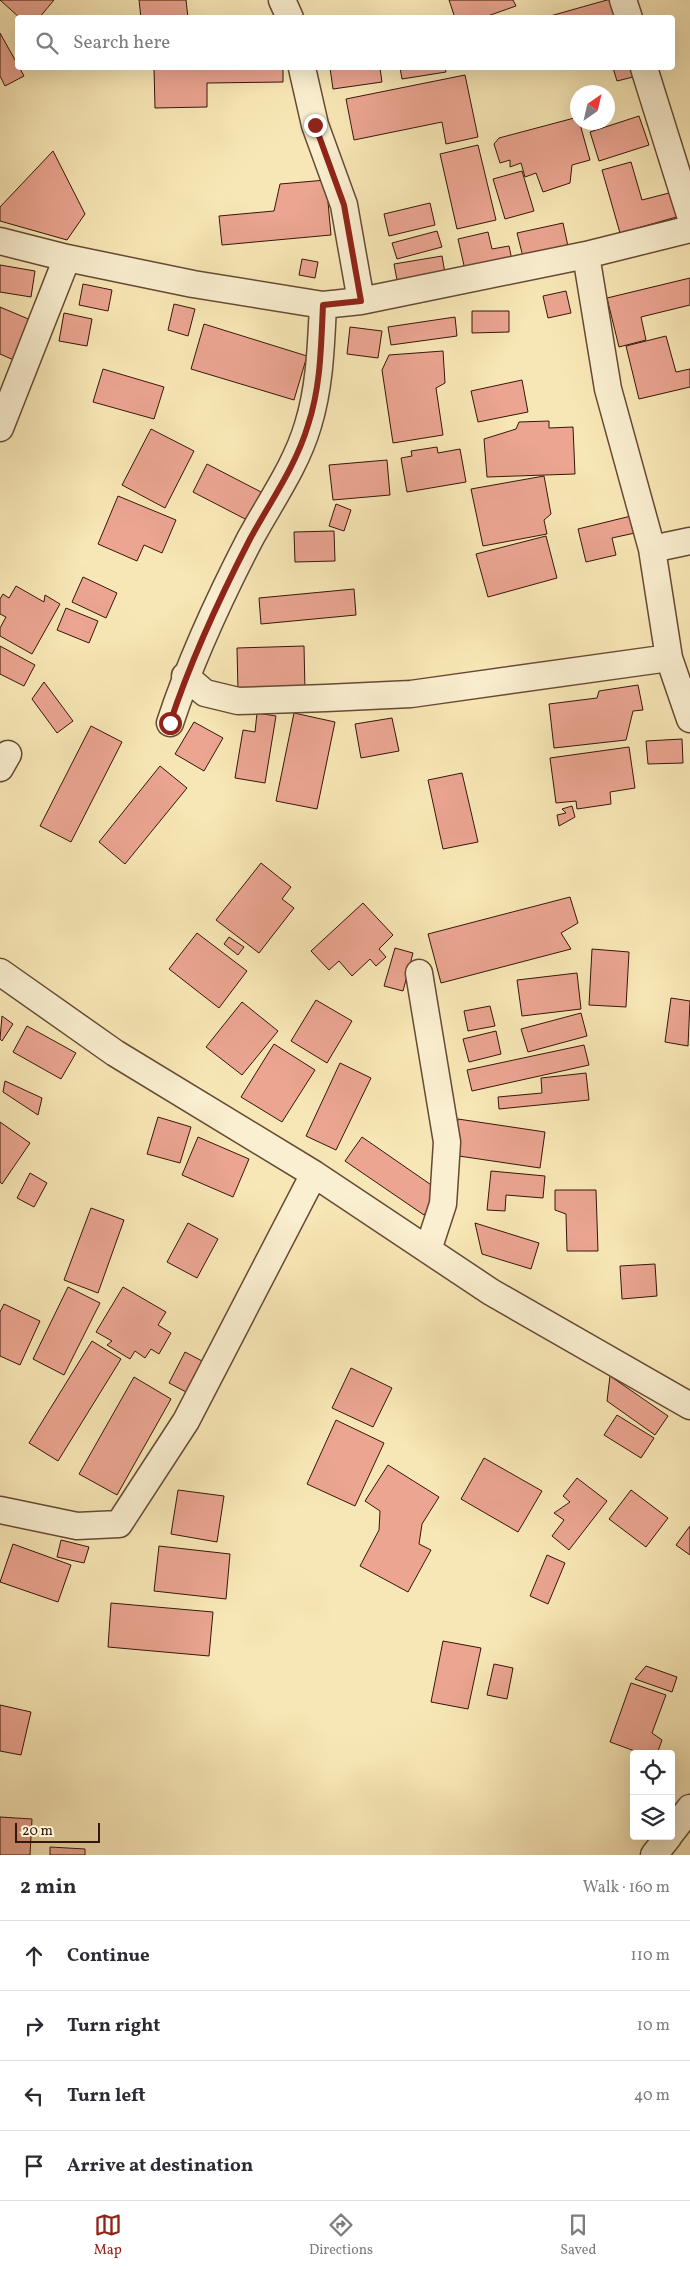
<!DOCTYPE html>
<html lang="en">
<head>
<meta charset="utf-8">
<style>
  body { margin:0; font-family:Vollkorn,serif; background:#f7f7f7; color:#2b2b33 }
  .controls { position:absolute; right:15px; bottom:15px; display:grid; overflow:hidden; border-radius:5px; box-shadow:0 5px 20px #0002 }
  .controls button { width:45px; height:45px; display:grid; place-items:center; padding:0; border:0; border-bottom:1px solid #e1e1e2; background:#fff; color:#2b2b33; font:25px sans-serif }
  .compass { position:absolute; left:570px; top:85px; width:45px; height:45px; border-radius:50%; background:#fff; box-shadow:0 5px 20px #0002; rotate:34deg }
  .scale { position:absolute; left:15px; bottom:12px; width:85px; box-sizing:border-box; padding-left:5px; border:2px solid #361609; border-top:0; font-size:14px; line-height:18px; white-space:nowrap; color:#361609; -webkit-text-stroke:4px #faefd0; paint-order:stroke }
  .stop { position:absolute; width:15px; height:15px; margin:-11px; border:4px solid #8f2418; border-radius:50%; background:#fff }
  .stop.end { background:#8f2418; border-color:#fff; box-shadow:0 1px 5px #0008 }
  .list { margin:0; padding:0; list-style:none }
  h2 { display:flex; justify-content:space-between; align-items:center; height:65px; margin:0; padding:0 20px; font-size:21px }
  h2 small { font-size:16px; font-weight:400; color:#7c7c81 }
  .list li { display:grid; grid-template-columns:32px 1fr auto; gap:15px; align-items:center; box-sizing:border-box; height:70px; padding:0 20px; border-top:1px solid #e1e1e2 }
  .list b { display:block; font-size:19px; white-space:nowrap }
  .list em { font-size:16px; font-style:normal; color:#7c7c81 }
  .icon { flex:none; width:28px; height:28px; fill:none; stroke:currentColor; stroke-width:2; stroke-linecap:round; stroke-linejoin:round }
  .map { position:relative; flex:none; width:690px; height:1855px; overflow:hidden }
  .search { position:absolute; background:#fff; box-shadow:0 5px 20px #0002; left:15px; right:15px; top:15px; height:55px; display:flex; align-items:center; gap:12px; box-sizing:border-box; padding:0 18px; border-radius:5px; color:#7c7c81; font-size:19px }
  .sheet { height:345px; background:#fff }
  nav { display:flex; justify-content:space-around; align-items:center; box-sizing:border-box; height:70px; border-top:1px solid #e1e1e2; background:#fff; font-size:14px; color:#7c7c81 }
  nav a { display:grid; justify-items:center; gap:2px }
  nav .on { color:#8f2418 }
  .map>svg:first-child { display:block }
  .building { fill:#eba591; stroke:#361609 }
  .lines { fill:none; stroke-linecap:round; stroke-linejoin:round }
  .street-casing { stroke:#664a34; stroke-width:29 }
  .street { stroke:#faefd0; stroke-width:26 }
  .route { stroke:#8f2418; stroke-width:6 }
</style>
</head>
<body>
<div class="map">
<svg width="690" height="1855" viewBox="0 0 690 1855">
  <rect width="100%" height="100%" fill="#f8e7b6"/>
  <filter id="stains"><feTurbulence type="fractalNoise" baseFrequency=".004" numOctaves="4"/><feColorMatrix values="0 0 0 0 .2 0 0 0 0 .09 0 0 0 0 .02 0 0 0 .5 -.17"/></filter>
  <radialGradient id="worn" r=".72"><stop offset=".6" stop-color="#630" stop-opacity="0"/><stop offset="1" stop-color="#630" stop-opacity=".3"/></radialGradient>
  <!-- building -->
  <path class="building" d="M0 0H54L39 18H20Z
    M139 0H186L188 18H141Z
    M449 0H513L516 6 482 18H455Z
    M607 0H615L620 18H543Z
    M0 33 24 76 5 86 0 76Z
    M154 68H283V82L207 83V107L155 108Z
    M330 68H380L382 82 333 89Z
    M400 68H445L446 72 402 79Z
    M613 68H634L637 76 617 81Z
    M465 75 478 137 446 144 442 122 354 140 346 99Z
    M639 116 649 145 599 161 590 132Z
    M578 117 590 160 572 165 570 183 543 192 536 173 525 177 521 163 510 167V160L500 163 494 144 499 138Z
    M478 145 496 220 457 229 440 154Z
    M53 151 85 214 67 240 0 221V207Z
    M631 162 642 200 673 192 680 216 620 233 602 170Z
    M522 171 534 211 505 219 493 179Z
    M326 180 331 235 222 245 219 216 274 211 280 184Z
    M430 203 435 225 389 236 384 214Z
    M563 223 569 251 524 261 517 233Z
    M437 231 442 247 397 259 392 243Z
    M488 232 492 249 509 246 512 260 465 270 458 239Z
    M442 256 445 273 397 280 394 264Z
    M302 259 318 262 315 278 299 275Z
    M0 265 35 271 31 297 0 292Z
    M690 278V305L641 317 646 340 619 347 607 298Z
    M83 284 112 290 108 311 79 305Z
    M566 291 571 313 548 318 543 296Z
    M174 304 195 309 188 336 168 330Z
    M0 307 33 321 16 361 0 354Z
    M472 311H509V332L472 333Z
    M64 313 92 319 87 346 59 341Z
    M455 317 457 336 391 345 388 327Z
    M204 324 307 356 294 400 191 369Z
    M350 327 382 331 378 358 347 354Z
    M666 336 676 372 690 369V387L639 399 626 346Z
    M443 351 445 383 436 388 443 435 393 443 382 370 389 355Z
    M103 369 164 387 154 419 93 402Z
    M522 380 528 412 478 422 471 391Z
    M549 421V428L573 427 575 474 487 477 484 439 516 429 519 422Z
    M151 429 194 451 165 508 122 485Z
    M437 447 438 453 460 449 466 482 407 492 401 458 412 456 411 451Z
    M387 460 390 495 333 500 329 465Z
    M207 464 263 493 249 521 193 492Z
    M544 476 551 514 544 520 547 534 483 546 471 489Z
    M118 496 176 520 162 553 144 545 137 561 98 544Z
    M336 504 351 510 344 531 329 526Z
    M631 516 635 533 612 538 616 555 586 562 578 529Z
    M334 531 335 561 295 562 294 532Z
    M546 536 557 578 488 597 476 554Z
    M83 577 117 593 106 618 72 602Z
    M16 586 44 602 45 595 60 604 32 654 0 636V628L6 617 0 614V599L3 594 9 598Z
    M354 589 356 615 261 624 259 598Z
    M66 608 98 621 89 643 57 630Z
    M0 646 35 665 24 686 0 674Z
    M304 646 305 691H238L237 648Z
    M44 682 73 721 57 733 32 699Z
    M638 685 643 710 633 711 626 740 554 748 549 704 597 698 599 691Z
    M257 713 276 716 265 783 235 778 243 730 255 732Z
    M294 713 335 722 317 809 276 801Z
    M392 718 399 751 361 758 355 724Z
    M194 722 223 738 204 771 175 754Z
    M91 726 122 742 71 842 40 826Z
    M682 739 683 763 648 764 646 741Z
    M629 747 635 788 610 792 611 804 577 809 576 801 556 803 550 758Z
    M160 766 187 788 125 864 99 842Z
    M462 773 478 842 443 849 428 780Z
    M572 806 575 817 559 826 557 815 566 813 562 809Z
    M261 863 291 887 282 899 294 908 259 953 216 920Z
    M570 897 578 923 561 933 571 949 441 983 428 934Z
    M363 903 393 935 379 949 386 957 376 966 370 959 352 976 339 961 329 970 311 951Z
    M197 933 247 971 219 1008 169 969Z
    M229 937 244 947 238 955 224 944Z
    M395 948 413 953 403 991 384 986Z
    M592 949 629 952 626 1007 589 1005Z
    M577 973 581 1009 522 1016 517 980Z
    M671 998 690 1001 688 1046 665 1042Z
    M316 1000 352 1021 327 1063 291 1041Z
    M242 1002 278 1031 242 1075 206 1047Z
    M490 1006 495 1026 468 1031 464 1011Z
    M581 1013 587 1036 528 1052 521 1029Z
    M2 1016 13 1024 2 1041 0 1039Z
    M27 1026 76 1053 61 1079 13 1052Z
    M496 1031 501 1054 469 1062 463 1039Z
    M274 1044 315 1070 282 1122 241 1097Z
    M584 1045 589 1065 472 1091 467 1070Z
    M340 1063 371 1078 336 1150 306 1136Z
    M586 1073 589 1100 499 1109 498 1097 542 1093 541 1078Z
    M5 1081 42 1098 38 1115 3 1092Z
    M158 1117 191 1127 180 1163 147 1154Z
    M458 1119 545 1132 540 1168 452 1155Z
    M0 1122 30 1143 2 1184 0 1182Z
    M198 1137 249 1159 233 1197 182 1175Z
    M362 1137 440 1191 424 1215 345 1161Z
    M491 1171 545 1176 543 1198 506 1195 505 1211 487 1210Z
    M30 1173 47 1183 34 1207 17 1198Z
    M555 1190H596L598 1251H567L566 1214 555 1210Z
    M91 1208 124 1220 98 1293 64 1280Z
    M188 1223 218 1239 197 1278 167 1262Z
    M475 1223 539 1243 531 1269 482 1254Z
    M655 1264 657 1296 622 1299 620 1266Z
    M68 1287 100 1303 64 1375 33 1359Z
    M123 1287 166 1312 158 1325 171 1333 159 1354 151 1349 145 1358 135 1351 130 1359 107 1345 112 1341 96 1332Z
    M4 1304 40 1321 20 1365 0 1356V1312Z
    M92 1341 121 1359 58 1461 29 1443Z
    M185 1352 204 1362 188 1393 169 1383Z
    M351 1368 392 1388 373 1427 332 1408Z
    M610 1376 668 1416 655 1435 607 1401Z
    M134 1377 171 1399 117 1495 79 1474Z
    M617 1415 654 1438 641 1458 604 1435Z
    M336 1420 384 1443 355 1506 307 1484Z
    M484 1458 542 1491 518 1532 461 1499Z
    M388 1465 439 1497 422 1524 419 1544 431 1550 408 1592 360 1566 379 1530 380 1511 365 1501Z
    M577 1478 607 1501 569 1550 552 1536 564 1520 554 1513 570 1502 563 1496Z
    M178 1490 224 1496 217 1542 171 1534Z
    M631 1490 668 1518 646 1547 609 1519Z
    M690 1526V1555L676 1545Z
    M61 1540 89 1547 84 1563 57 1557Z
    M13 1544 71 1565 58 1602 0 1582Z
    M159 1546 230 1554 226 1599 154 1591Z
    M547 1555 565 1563 548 1604 530 1596Z
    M111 1603 213 1612 209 1656 108 1647Z
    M443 1641 481 1648 468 1709 431 1702Z
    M494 1664 513 1668 507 1699 487 1695Z
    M646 1666 677 1677 672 1692 635 1679Z
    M631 1683 666 1695 652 1733 662 1740 657 1754H643L610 1742Z
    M0 1705 31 1712 21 1755 0 1751Z
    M0 1817 32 1819 30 1855H0Z
    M50 1847 85 1849V1855H50Z"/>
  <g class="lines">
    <!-- street casing -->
    <g class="street-casing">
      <path id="street" d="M282 0 290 18
        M623 0 629 18
        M302 68 315 125 344 205 361 301
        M644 68 690 215
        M0 241 67 258 193 284 323 305 361 301 586 255 690 229
        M586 255 608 389 652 549 669 658 690 719
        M0 428 67 258
        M652 549 690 541
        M185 676 205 693 238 701 326 698 411 694 669 658
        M170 723C191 659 219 599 250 539 270 502 296 466 308 425 320 386 321 345 323 305
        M0 768 8 754
        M0 972 115 1053 314 1174 491 1292 690 1406
        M419 973 447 1142 443 1204 428 1250
        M0 1510 77 1526 119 1524 186 1421 314 1174
        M671 1833 690 1808
        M654 1855 669 1836"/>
    </g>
    <!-- street -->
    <use href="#street" class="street"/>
  </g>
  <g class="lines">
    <!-- route -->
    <path class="route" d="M170 723C191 659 219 599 250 539 270 502 296 466 308 425 321 386 321 345 323 305L361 301 344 205 315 125"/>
  </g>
  <rect width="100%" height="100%" filter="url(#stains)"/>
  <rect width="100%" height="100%" fill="url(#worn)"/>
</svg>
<div class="controls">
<button><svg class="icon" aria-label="locate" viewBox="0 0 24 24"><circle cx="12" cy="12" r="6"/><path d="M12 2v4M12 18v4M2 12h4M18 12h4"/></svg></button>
<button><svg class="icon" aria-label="layers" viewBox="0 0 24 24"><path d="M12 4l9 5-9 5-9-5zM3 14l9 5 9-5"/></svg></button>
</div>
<svg class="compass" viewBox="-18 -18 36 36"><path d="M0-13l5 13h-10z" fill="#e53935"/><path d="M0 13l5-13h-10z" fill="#7c7c81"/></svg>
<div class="scale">20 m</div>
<div class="stop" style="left:170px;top:723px"></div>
<div class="stop end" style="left:315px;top:125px"></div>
<div class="search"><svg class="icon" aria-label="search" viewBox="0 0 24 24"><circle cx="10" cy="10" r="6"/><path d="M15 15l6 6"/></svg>Search here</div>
</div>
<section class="sheet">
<h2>2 min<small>Walk · 160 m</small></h2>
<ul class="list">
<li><svg class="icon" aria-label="ahead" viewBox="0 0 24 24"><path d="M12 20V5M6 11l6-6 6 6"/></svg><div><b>Continue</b></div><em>110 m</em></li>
<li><svg class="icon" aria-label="right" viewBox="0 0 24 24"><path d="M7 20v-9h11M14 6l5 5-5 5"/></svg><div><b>Turn right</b></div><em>10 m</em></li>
<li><svg class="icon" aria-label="left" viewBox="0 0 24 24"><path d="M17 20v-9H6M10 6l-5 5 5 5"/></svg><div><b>Turn left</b></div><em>40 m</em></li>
<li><svg class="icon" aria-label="arrive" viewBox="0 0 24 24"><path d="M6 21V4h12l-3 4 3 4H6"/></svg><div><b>Arrive at destination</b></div></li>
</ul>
</section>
<nav>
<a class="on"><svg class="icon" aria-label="map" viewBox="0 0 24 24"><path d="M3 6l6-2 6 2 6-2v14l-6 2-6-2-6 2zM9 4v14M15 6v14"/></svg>Map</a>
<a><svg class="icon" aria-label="directions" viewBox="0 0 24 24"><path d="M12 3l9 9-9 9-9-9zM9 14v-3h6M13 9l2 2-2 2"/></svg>Directions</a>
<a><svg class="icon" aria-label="saved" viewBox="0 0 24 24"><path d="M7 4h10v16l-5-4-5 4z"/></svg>Saved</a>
</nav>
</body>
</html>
